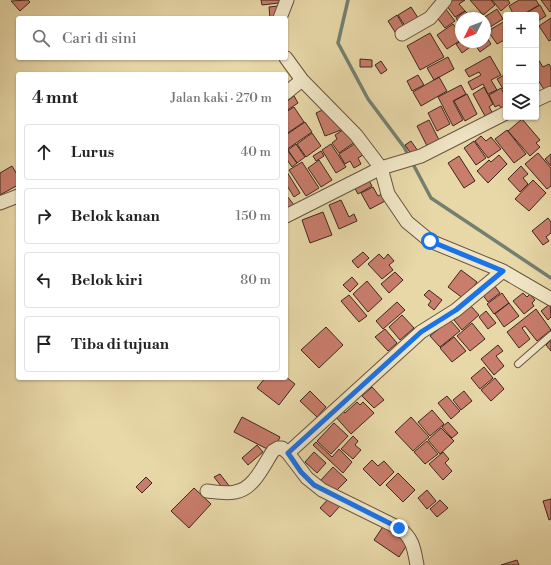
<!DOCTYPE html>
<html lang="id">
<head>
<meta charset="utf-8">
<style>
  body { margin:0; font-family:"Libre Bodoni",serif; background:#f6f6f6; color:#222 }
  .controls { position:absolute; right:12px; top:12px; display:grid; overflow:hidden; border-radius:4px; box-shadow:0 1px 3px #0004 }
  .controls button { width:36px; height:36px; display:grid; place-items:center; padding:0; border:0; border-bottom:1px solid #e0e0e0; background:#fff; color:#222; font:20px sans-serif }
  .compass { position:absolute; left:455px; top:12px; width:36px; height:36px; border-radius:50%; background:#fff; box-shadow:0 1px 3px #0004; rotate:228deg }
  .stop { position:absolute; width:12px; height:12px; margin:-9px; border:3px solid #1a73e8; border-radius:50%; background:#fff }
  .stop.end { background:#1a73e8; border-color:#fff; box-shadow:0 1px 4px #0008 }
  .list { margin:0; padding:0; list-style:none }
  h2 { display:flex; justify-content:space-between; align-items:center; height:52px; margin:0; padding:0 16px; font-size:17px }
  h2 small { font-size:13px; font-weight:400; color:#767676 }
  .list li { display:grid; grid-template-columns:26px 1fr auto; gap:12px; align-items:center; box-sizing:border-box; height:56px; margin:0 8px 8px; padding:0 8px; border:1px solid #e0e0e0; border-radius:4px }
  .list b { display:block; font-size:15px; white-space:nowrap }
  .list em { font-size:13px; font-style:normal; color:#767676 }
  .icon { flex:none; width:22px; height:22px; fill:none; stroke:currentColor; stroke-width:2; stroke-linecap:round; stroke-linejoin:round }
  .map { position:relative; flex:none; width:551px; height:565px; overflow:hidden }
  .search { position:absolute; background:#fff; box-shadow:0 1px 3px #0004; left:16px; top:16px; width:272px; height:44px; display:flex; align-items:center; gap:10px; box-sizing:border-box; padding:0 14px; border-radius:4px; color:#767676; font-size:15px }
  .panel { position:absolute; background:#fff; box-shadow:0 1px 3px #0004; left:16px; top:72px; width:272px; height:308px; border-radius:4px }
  .map>svg:first-child { display:block }
  .lines { fill:none; stroke-linecap:round; stroke-linejoin:round }
  .stream { stroke:#738071; stroke-width:3.5 }
  .building { fill:#c97d6d; stroke:#3d281e }
  .lane-casing { stroke:#685440; stroke-width:8 }
  .street-casing { stroke:#685440; stroke-width:15 }
  .lane { stroke:#f0e6c6; stroke-width:6 }
  .street { stroke:#f0e6c6; stroke-width:13 }
  .route { stroke:#1a73e8; stroke-width:5 }
</style>
</head>
<body>
<div class="map">
<svg width="551" height="565" viewBox="0 0 551 565">
  <rect width="100%" height="100%" fill="#e8d8a8"/>
  <filter id="stains"><feTurbulence type="fractalNoise" baseFrequency=".005" numOctaves="4"/><feColorMatrix values="0 0 0 0 .2 0 0 0 0 .09 0 0 0 0 .02 0 0 0 .5 -.17"/></filter>
  <radialGradient id="worn" r=".72"><stop offset=".6" stop-color="#630" stop-opacity="0"/><stop offset="1" stop-color="#630" stop-opacity=".3"/></radialGradient>
  <g class="lines">
    <!-- stream -->
    <path class="stream" d="M348 0 338 43 368 99 404 147 431 198 551 278"/>
  </g>
  <!-- building -->
  <path class="building" d="M28 0 30 2 20 11 11 1Z
    M261 0H279V3L262 5Z
    M447 0H465L459 4 465 11 455 17 444 2Z
    M470 0H491L495 5 483 15Z
    M492 0H508L510 3 501 11Z
    M519 0H536L539 5 522 15H514L509 6Z
    M541 0H551V11L550 12Z
    M540 5 546 16 536 22V15H529L528 12Z
    M278 6 279 18H270L269 7Z
    M411 7 420 21 407 29 398 15Z
    M445 8 455 21 445 28 435 15Z
    M497 9 503 19 487 29 485 25V18H483Z
    M465 11 468 14 471 12 475 18H461V26L456 18Z
    M397 15 406 30 397 35 388 21Z
    M551 18V40L549 41 539 26Z
    M505 21 506 39 497 44 488 31Z
    M453 24 457 29 461 27V40L447 49 437 35Z
    M430 33 444 57 420 70 407 46Z
    M485 35 491 44 480 52 473 42H485Z
    M461 41 471 42 473 45 462 53 456 44Z
    M490 56 501 75 491 80 497 90 488 94 483 84 472 90 468 82 481 75 479 72 469 77 465 70Z
    M448 57 454 69 434 80 427 68Z
    M360 59 372 60V67H360Z
    M538 59 543 67 549 64 551 67V87L545 91 536 77V61Z
    M381 61 387 70 381 74 375 65Z
    M506 74V94L497 79Z
    M418 75 424 85 412 91 407 81Z
    M439 77 447 91 421 106 413 92Z
    M461 85 466 94 453 101 463 120 453 126 438 97Z
    M484 87 493 104 489 107 492 112 485 116 473 94Z
    M501 88 506 98V110L503 111 499 105 495 107 489 95Z
    M467 94 477 114 465 121 454 101Z
    M294 96 298 103 286 111V102Z
    M441 106 450 124 437 131 428 113Z
    M294 107 304 122 286 134V112Z
    M329 107 341 130 325 136 316 113Z
    M522 119 540 140 536 143 540 147 530 156 508 131Z
    M429 120 439 140 427 146 417 126Z
    M305 122 312 132 286 150V135Z
    M346 128 355 142 339 153 332 143 337 139 335 135Z
    M507 130 526 154 514 163 495 139Z
    M312 133 321 146 306 157 297 144Z
    M481 136 486 141 491 137 501 149 488 158 475 141Z
    M411 141 418 151 412 155 405 145Z
    M474 141 486 158 476 165 464 148Z
    M356 143 363 155 358 158 361 164 354 168 350 161 345 164 339 154Z
    M296 144 305 157 297 163 288 150Z
    M331 144 346 167 336 173 322 150Z
    M287 150 297 163 292 167 286 158Z
    M321 151 324 156 316 161 313 156Z
    M538 153 551 168V186L547 189 525 164Z
    M551 154V166L545 159Z
    M499 155 507 164 488 183 477 171 489 160 491 162Z
    M459 156 475 181 464 188 448 163Z
    M319 160 332 180 321 187 308 168Z
    M302 162 319 188 306 196 289 170Z
    M12 166 18 176V185L0 195V173Z
    M521 166 528 174 523 178 528 184 520 192 508 179Z
    M287 172 300 193 294 197 286 184Z
    M367 177 372 186 358 194 353 185Z
    M533 180 546 193 529 211 515 199Z
    M373 187 378 196 384 193 387 200 370 209 361 193Z
    M287 196 294 205 288 210 286 208Z
    M341 200 349 217 354 214 357 221 339 229 329 205Z
    M323 212 332 235 310 243 302 220Z
    M548 218 551 222V233L546 237 549 241 543 245 532 231Z
    M363 252 369 258 358 268 352 261Z
    M379 254 384 259 388 254 394 261 389 265 393 270 382 279 368 264Z
    M461 270 477 282 464 299 448 287Z
    M395 272 403 280 389 293 381 284Z
    M352 277 358 284 350 292 343 285Z
    M367 281 382 299 368 312 353 294Z
    M494 285 500 293 488 302 482 294Z
    M429 290 442 300 434 310 428 305 431 301 424 295Z
    M502 293 509 303 494 314 487 304Z
    M523 293 527 297 530 294 535 300 532 303 534 306 524 314 513 301Z
    M349 295 367 316 359 322 341 301Z
    M397 302 405 310 383 329 376 321Z
    M509 303 519 316 504 327 495 314Z
    M550 304 551 317 548 320 541 311Z
    M470 305 479 315 462 330 454 320Z
    M536 309 551 330 537 341 525 326 522 328 530 339 519 348 507 332Z
    M486 311 496 323 488 329 479 317Z
    M402 315 414 328 400 340 389 327Z
    M450 320 460 331 440 347 430 336Z
    M472 323 485 339 470 351 457 336Z
    M326 327 343 345 319 368 301 350Z
    M385 329 397 343 388 351 375 337Z
    M454 337 466 351 452 362 440 348Z
    M551 340V351L546 345Z
    M498 345 503 351 496 356 504 366 494 375 481 359Z
    M484 367 493 378 480 389 471 378Z
    M286 377 295 384 279 405 257 388 265 378Z
    M495 378 504 389 491 401 481 390Z
    M372 387 384 400 374 408 362 396Z
    M310 391 326 407 317 417 300 401Z
    M464 391 472 401 461 410 453 400Z
    M447 396 460 411 451 419 438 403Z
    M357 402 360 405 363 402 374 413 351 434 334 415 341 409 345 413Z
    M432 410 444 424 430 436 418 422Z
    M242 417 280 437 273 452 234 432Z
    M411 417 429 437 413 451 395 432Z
    M448 422 458 433 452 438 442 427Z
    M334 423 348 436 331 454 317 441Z
    M441 428 454 441 440 454 428 440Z
    M353 436 358 441 355 445 361 450 353 459 341 449Z
    M427 441 438 454 425 464 414 452Z
    M316 442 332 457 339 449 352 462 343 473 313 445Z
    M257 445 263 452 248 465 242 458Z
    M314 452 326 463 317 473 305 462Z
    M443 452 449 459 445 463 452 471 443 480 429 464Z
    M372 460 378 466 384 461 394 472 380 486 363 469Z
    M333 467 347 480 334 493 321 480Z
    M398 473 415 490 403 502 386 485Z
    M220 474 230 487 225 491 214 477Z
    M146 477 152 483 142 493 136 487Z
    M194 488 211 504 189 528 171 511Z
    M427 490 436 501 427 509 418 498Z
    M330 497 340 506 330 517 320 508Z
    M551 499V519L549 520 543 501Z
    M440 500 448 508 437 517 430 509Z
    M384 525 409 542 399 557 374 540Z
    M517 560 519 565H501Z"/>
  <g class="lines">
    <!-- lane casing -->
    <g class="lane-casing">
      <path id="lane" d="M518 364 551 335"/>
    </g>
    <!-- street casing -->
    <g class="street-casing">
      <path id="street" d="M280 18 287 0
        M402 34 430 18 445 0
        M286 58 302 80 356 135 381 168 388 194 407 222 430 241 503 271 551 299
        M286 93 302 80
        M536 100 551 93
        M0 203 18 196
        M286 216 381 168 421 156 506 113
        M288 453 421 332 456 310 503 271
        M207 491C216 492 226 494 235 492 254 489 263 466 273 451L278 448H282L288 453 307 478 322 490 399 528C413 538 414 549 417 565"/>
    </g>
    <!-- lane -->
    <use href="#lane" class="lane"/>
    <!-- street -->
    <use href="#street" class="street"/>
  </g>
  <g class="lines">
    <!-- route -->
    <path class="route" d="M399 528 314 485 301 472 288 453 421 332 456 310 503 271 430 241"/>
  </g>
  <rect width="100%" height="100%" filter="url(#stains)"/>
  <rect width="100%" height="100%" fill="url(#worn)"/>
</svg>
<div class="controls">
<button>+</button>
<button>−</button>
<button><svg class="icon" aria-label="layers" viewBox="0 0 24 24"><path d="M12 4l9 5-9 5-9-5zM3 14l9 5 9-5"/></svg></button>
</div>
<svg class="compass" viewBox="-18 -18 36 36"><path d="M0-13l5 13h-10z" fill="#e53935"/><path d="M0 13l5-13h-10z" fill="#767676"/></svg>
<div class="stop" style="left:430px;top:241px"></div>
<div class="stop end" style="left:399px;top:528px"></div>
<div class="search"><svg class="icon" aria-label="search" viewBox="0 0 24 24"><circle cx="10" cy="10" r="6"/><path d="M15 15l6 6"/></svg>Cari di sini</div>
<section class="panel">
<h2>4 mnt<small>Jalan kaki · 270 m</small></h2>
<ul class="list">
<li><svg class="icon" aria-label="ahead" viewBox="0 0 24 24"><path d="M12 20V5M6 11l6-6 6 6"/></svg><div><b>Lurus</b></div><em>40 m</em></li>
<li><svg class="icon" aria-label="right" viewBox="0 0 24 24"><path d="M7 20v-9h11M14 6l5 5-5 5"/></svg><div><b>Belok kanan</b></div><em>150 m</em></li>
<li><svg class="icon" aria-label="left" viewBox="0 0 24 24"><path d="M17 20v-9H6M10 6l-5 5 5 5"/></svg><div><b>Belok kiri</b></div><em>80 m</em></li>
<li><svg class="icon" aria-label="arrive" viewBox="0 0 24 24"><path d="M6 21V4h12l-3 4 3 4H6"/></svg><div><b>Tiba di tujuan</b></div></li>
</ul>
</section>
</div>
</body>
</html>
